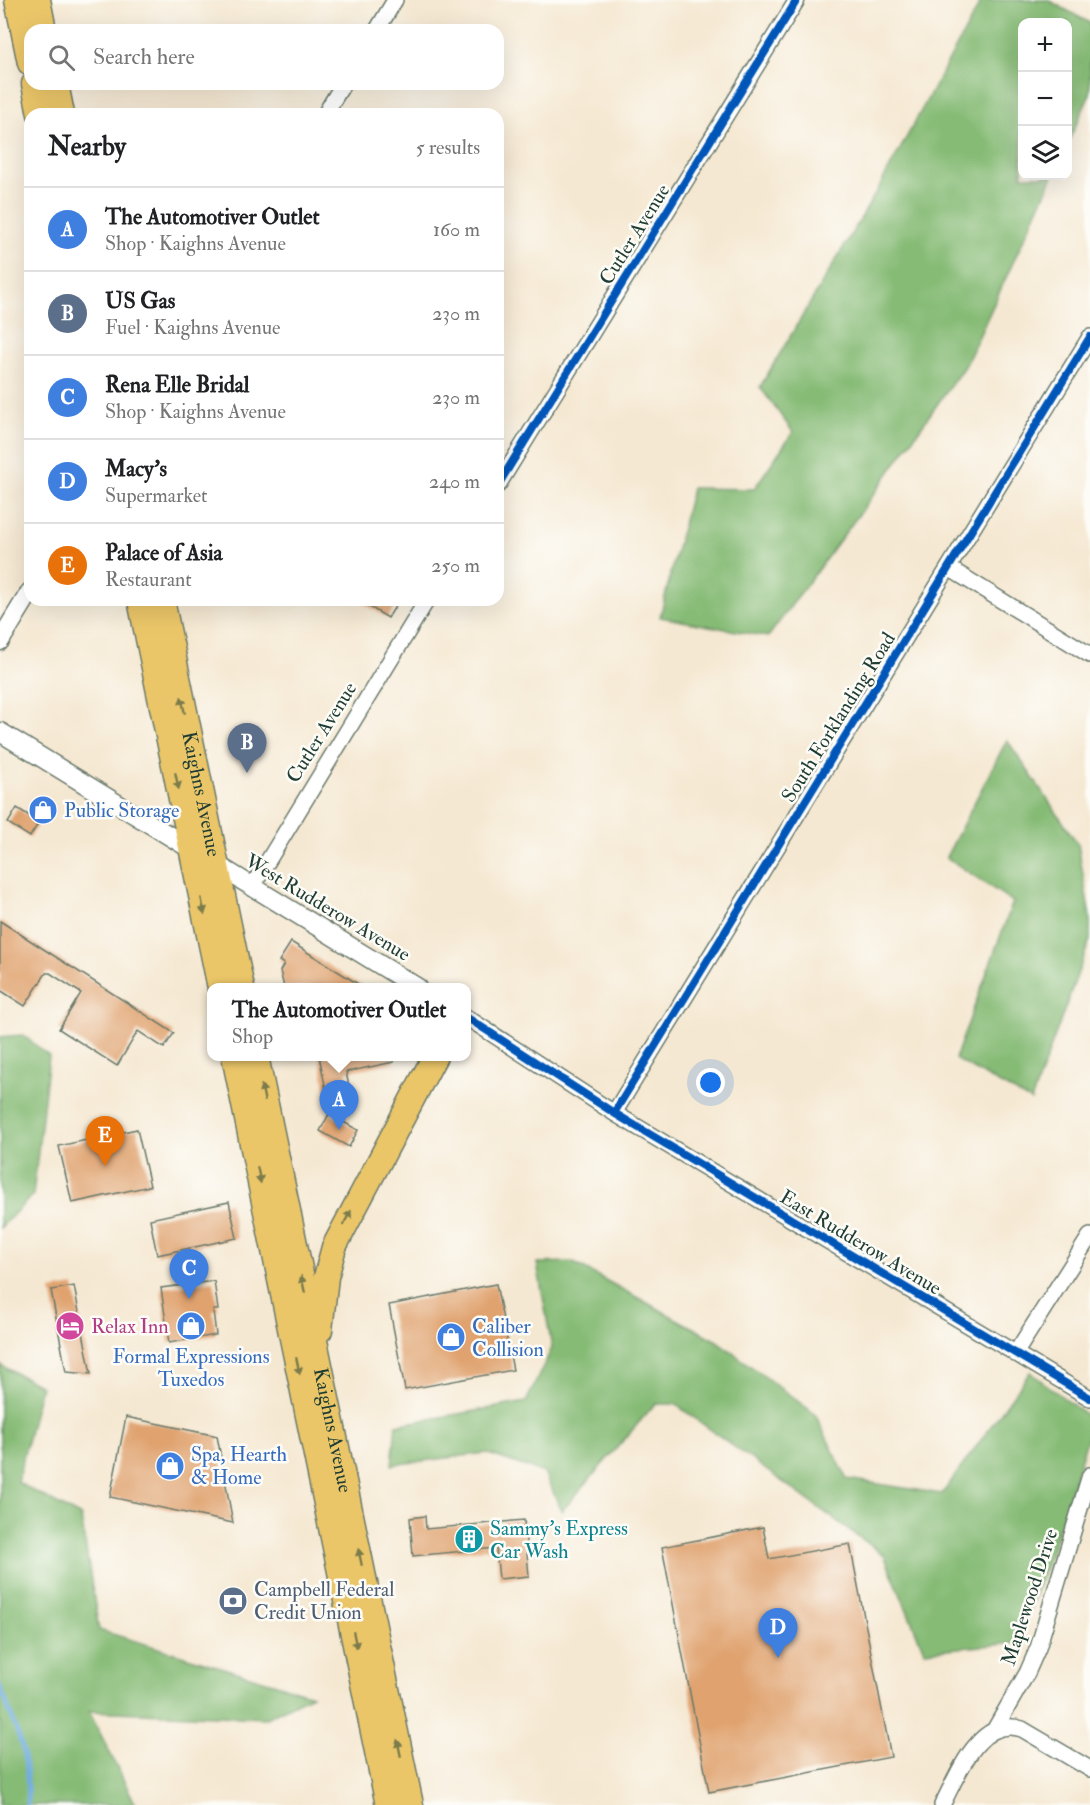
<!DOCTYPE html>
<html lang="en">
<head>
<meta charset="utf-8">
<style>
  body { margin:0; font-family:"IM FELL Double Pica",serif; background:#f6f6f6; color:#202124 }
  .controls { position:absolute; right:18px; top:18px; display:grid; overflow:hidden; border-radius:12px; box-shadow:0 6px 24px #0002 }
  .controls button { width:54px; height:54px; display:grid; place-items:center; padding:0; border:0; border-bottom:2px solid #e0e0e0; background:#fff; color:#202124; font:30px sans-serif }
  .you { position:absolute; left:711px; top:1083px; width:21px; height:21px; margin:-15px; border:4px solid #fff; border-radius:50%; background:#1a73e8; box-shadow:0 0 0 9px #1a73e833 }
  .badge { display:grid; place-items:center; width:39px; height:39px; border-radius:50%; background:#1a73e8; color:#fff; font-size:20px; font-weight:700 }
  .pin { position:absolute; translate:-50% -50px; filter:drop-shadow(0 2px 3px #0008) }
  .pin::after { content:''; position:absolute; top:32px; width:21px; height:18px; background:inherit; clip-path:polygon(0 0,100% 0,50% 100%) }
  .popup { position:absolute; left:207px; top:983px; width:264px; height:78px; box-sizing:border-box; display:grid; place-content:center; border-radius:12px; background:#fff; filter:drop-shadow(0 2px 4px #0005); font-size:20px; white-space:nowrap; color:#757577 }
  .popup b { font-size:22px; color:#202124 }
  .popup::after { content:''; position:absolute; left:50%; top:100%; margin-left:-12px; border:12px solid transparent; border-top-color:#fff }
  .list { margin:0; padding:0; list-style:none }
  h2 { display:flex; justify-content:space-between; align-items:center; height:78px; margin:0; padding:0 24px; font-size:26px }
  h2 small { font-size:20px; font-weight:400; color:#757577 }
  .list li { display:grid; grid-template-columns:39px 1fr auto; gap:18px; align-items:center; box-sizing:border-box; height:84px; padding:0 24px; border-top:2px solid #e0e0e0 }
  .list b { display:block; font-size:22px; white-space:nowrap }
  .list p { margin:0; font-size:20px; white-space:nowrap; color:#757577 }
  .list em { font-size:20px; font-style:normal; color:#757577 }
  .icon { flex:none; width:33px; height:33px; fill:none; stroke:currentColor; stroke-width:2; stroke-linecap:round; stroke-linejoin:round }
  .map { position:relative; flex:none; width:1090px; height:1805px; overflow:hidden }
  .search { position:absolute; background:#fff; box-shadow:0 6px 24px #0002; left:24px; top:24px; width:480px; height:66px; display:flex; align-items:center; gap:15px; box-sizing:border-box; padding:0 21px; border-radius:18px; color:#757577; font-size:22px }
  .panel { position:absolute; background:#fff; box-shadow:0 6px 24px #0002; left:24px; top:108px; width:480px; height:498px; border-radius:18px }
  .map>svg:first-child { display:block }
  .forest { fill:#86bb76; stroke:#527c55; stroke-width:1.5 }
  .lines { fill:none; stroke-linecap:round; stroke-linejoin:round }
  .stream { stroke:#71ade2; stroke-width:4.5 }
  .building { fill:#e0a36f }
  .minor-casing { stroke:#6a796b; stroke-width:18 }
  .tertiary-casing { stroke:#6a796b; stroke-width:21 }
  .trunk-casing { stroke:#6a796b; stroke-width:27 }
  .minor { stroke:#fff; stroke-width:15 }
  .tertiary { stroke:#fff; stroke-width:18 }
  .trunk { stroke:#ebc669; stroke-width:24 }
  .cycleway-casing { stroke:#fdfcf7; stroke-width:11 }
  .cycleway { stroke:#0057b8; stroke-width:8 }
  .oneway { fill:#7b7b4c }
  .labels { text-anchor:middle; stroke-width:5; stroke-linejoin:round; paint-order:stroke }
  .street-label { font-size:20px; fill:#1f3d34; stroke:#fdfcf7 }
  .shop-label { font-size:20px; fill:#366cbe; stroke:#fdfcf7; text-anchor:start }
  .hotel-label { font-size:20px; fill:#b23c85; stroke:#fdfcf7; text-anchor:start }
  .culture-label { font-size:20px; fill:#0d838f; stroke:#fdfcf7; text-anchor:start }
  .service-label { font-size:20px; fill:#4e5e75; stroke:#fdfcf7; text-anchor:start }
</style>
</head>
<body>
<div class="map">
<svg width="1090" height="1805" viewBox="0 0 1090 1805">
  <rect width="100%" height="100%" fill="#fdfcf7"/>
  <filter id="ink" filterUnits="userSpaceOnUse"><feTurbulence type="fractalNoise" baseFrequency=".0167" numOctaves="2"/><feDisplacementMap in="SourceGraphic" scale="12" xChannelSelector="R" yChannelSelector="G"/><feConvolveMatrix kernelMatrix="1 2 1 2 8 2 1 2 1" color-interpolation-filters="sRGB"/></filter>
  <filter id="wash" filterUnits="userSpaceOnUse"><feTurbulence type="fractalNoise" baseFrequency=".008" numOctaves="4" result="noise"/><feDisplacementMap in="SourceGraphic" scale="24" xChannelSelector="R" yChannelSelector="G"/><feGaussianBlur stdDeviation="1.35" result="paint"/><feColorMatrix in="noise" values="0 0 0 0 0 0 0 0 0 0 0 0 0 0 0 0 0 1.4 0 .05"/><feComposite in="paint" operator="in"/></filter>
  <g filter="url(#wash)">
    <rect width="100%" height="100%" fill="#f5e8d2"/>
    <!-- forest -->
    <path class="forest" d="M982 0H1048L1090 23V94L1068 143V22H1022V176H1053L967 362 874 494 768 637 660 617 692 488 754 489 793 432 760 387 877 191Z
      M1007 740 1078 844 1090 918V940L1031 1101 955 1059 1013 902 946 857Z
      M23 1035 49 1056 33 1195 0 1228V1037Z
      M572 1262 717 1341 815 1414 847 1479 942 1494 1030 1372 1090 1418V1431L1051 1552 1017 1643 924 1651 884 1555 675 1404H655L562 1511 544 1473 486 1453 392 1465 396 1425 526 1402 552 1348 537 1263Z
      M0 1365 41 1386 17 1482 81 1517 99 1630 312 1695 266 1718 89 1711 136 1805H0Z"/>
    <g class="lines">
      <!-- stream -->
      <path class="stream" d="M0 1686C17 1733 30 1753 27 1805"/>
    </g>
    <g id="blocks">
      <!-- building -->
      <path class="building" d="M358 600H399L388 618Z
        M17 808 39 822 30 837 8 823Z
        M0 921 174 1033 164 1048 138 1031 117 1066 59 1029 81 993 50 973H46L25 1006 0 990Z
        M291 942 363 987H284L280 971 284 964 279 961Z
        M319 1056H393L394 1062 346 1072 350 1091 327 1095Z
        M329 1114 358 1130 349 1147 320 1131Z
        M137 1129 150 1186 72 1203 59 1146Z
        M229 1202 237 1238 157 1255 150 1219Z
        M214 1281 218 1310H213L216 1335 169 1343 161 1288Z
        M496 1284 513 1370 405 1390 389 1305Z
        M74 1286 91 1374 66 1372 51 1290Z
        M126 1417 217 1436 233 1523 110 1497Z
        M425 1516 426 1529 524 1520 529 1576 499 1579 496 1548 413 1556 410 1518Z
        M763 1527 769 1559 850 1544 891 1757 709 1792 662 1547Z"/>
    </g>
  </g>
  <g filter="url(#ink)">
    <use href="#blocks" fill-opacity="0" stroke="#6a796b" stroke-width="1.5"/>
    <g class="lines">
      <!-- minor casing -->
      <g class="minor-casing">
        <path id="minor" d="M377 30 395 0
          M325 114 343 84
          M498 485 797 0
          M949 568 1090 655
          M252 887 427 600
          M466 1017 614 1113 1090 1398
          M614 1113 1090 337
          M1015 1354 1090 1236
          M996 1727 1027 1673 1038 1648 1090 1475
          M942 1805C958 1775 979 1715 1022 1729L1090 1769"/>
      </g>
      <!-- tertiary casing -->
      <g class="tertiary-casing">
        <path id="tertiary" d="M0 641 30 592
          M0 732 418 988"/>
      </g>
      <!-- trunk casing -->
      <g class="trunk-casing">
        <g id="trunk">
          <path d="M17 0 30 63"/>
          <path d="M38 0 44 30"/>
          <path d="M34 84 40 114"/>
          <path d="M56 84 62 114"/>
          <path d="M140 600 220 988"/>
          <path id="s1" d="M162 600 242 988"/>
          <path d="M234 1056 388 1805"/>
          <path id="s2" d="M256 1056 411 1805"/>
          <path d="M320 1330 326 1277 334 1247 435 1056"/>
        </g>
      </g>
      <!-- minor -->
      <use href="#minor" class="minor"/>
      <!-- tertiary -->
      <use href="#tertiary" class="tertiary"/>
      <!-- trunk -->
      <use href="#trunk" class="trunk"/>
      <!-- cycleway casing -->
      <g class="cycleway-casing">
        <path id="cycleway" d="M498 485 797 0
          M466 1017 614 1113 1090 1398
          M614 1113 1090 337"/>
      </g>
      <!-- cycleway -->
      <use href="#cycleway" class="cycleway"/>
    </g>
    <!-- one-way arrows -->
    <defs><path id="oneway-solid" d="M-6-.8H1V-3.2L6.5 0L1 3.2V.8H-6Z" transform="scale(1.5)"/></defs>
    <g class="oneway">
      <use href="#oneway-solid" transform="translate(183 705) rotate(-102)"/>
      <use href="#oneway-solid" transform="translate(177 781) rotate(78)"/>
      <use href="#oneway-solid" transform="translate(203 906) rotate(78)"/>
      <use href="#oneway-solid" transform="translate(263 1093) rotate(-102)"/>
      <use href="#oneway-solid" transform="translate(259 1175) rotate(78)"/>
      <use href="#oneway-solid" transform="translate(347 1218) rotate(-62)"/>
      <use href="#oneway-solid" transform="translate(303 1284) rotate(-102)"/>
      <use href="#oneway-solid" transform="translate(298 1366) rotate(78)"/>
      <use href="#oneway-solid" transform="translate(360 1557) rotate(-102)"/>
      <use href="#oneway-solid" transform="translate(355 1640) rotate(78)"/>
      <use href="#oneway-solid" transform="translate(399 1748) rotate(-102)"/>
    </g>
  </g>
  <!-- icons -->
  <defs>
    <g id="shop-disc" transform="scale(1.5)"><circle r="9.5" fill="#3f7fe0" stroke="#fdfcf7"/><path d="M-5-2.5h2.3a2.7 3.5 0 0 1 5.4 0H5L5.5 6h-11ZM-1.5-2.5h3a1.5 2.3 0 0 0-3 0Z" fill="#fff"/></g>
    <g id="hotel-disc" transform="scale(1.5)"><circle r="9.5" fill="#d1479c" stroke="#fdfcf7"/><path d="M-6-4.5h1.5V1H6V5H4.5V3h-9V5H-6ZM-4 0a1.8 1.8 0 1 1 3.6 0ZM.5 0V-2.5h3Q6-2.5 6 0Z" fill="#fff"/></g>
    <g id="building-disc" transform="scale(1.5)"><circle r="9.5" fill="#0f9aa8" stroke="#fdfcf7"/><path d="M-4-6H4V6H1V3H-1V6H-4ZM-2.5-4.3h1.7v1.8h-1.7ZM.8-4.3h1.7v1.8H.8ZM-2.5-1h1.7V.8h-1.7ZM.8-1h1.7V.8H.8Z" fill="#fff"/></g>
    <g id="bank-disc" transform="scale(1.5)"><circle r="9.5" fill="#5c6f8a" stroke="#fdfcf7"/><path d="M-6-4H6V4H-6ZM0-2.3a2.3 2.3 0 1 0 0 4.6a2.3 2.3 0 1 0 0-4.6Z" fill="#fff"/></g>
  </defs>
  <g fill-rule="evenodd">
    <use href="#shop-disc" x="43" y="810"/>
    <use href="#hotel-disc" x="70" y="1326"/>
    <use href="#shop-disc" x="191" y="1326"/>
    <use href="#shop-disc" x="451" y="1337"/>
    <use href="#shop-disc" x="170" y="1466"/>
    <use href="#building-disc" x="469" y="1539"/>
    <use href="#bank-disc" x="233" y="1601"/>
  </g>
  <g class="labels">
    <!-- street labels -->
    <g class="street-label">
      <text transform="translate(634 234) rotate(-58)" y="7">Cutler Avenue</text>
      <text transform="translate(838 717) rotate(-58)" y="7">South Forklanding Road</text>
      <text transform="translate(321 732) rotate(-58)" y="7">Cutler Avenue</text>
      <text dy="7" stroke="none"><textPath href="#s1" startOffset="198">Kaighns Avenue</textPath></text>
      <text transform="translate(328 907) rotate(31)" y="7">West Rudderow Avenue</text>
      <text transform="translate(861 1242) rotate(31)" y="7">East Rudderow Avenue</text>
      <text dy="7" stroke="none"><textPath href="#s2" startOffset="382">Kaighns Avenue</textPath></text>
      <text transform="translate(1029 1597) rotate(-72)" y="7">Maplewood Drive</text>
    </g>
    <!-- shop labels -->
    <g class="shop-label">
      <text x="64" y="817">Public Storage</text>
      <text x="472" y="1333">Caliber<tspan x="472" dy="23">Collision</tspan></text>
      <text x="191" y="1363" text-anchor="middle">Formal Expressions<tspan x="191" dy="23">Tuxedos</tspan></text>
      <text x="191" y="1461">Spa, Hearth<tspan x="191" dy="23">&amp; Home</tspan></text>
    </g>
    <!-- hotel labels -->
    <g class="hotel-label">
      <text x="91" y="1333">Relax Inn</text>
    </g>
    <!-- culture labels -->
    <g class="culture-label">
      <text x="490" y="1535">Sammy's Express<tspan x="490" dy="23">Car Wash</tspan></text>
    </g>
    <!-- service labels -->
    <g class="service-label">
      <text x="254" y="1596">Campbell Federal<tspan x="254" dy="23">Credit Union</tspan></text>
    </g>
  </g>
</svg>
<div class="controls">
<button>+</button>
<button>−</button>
<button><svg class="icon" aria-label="layers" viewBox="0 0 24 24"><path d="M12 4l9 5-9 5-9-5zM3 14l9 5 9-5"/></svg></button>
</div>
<div class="you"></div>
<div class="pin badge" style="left:339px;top:1130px;background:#3f7fe0">A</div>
<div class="popup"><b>The Automotiver Outlet</b>Shop</div>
<div class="pin badge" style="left:247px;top:773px;background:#5c6f8a">B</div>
<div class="pin badge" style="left:189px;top:1299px;background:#3f7fe0">C</div>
<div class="pin badge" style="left:778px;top:1658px;background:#3f7fe0">D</div>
<div class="pin badge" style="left:105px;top:1166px;background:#e8710a">E</div>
<div class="search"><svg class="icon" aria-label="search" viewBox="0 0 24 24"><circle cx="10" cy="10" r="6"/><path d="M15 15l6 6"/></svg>Search here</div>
<section class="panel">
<h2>Nearby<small>5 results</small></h2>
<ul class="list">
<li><span class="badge" style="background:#3f7fe0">A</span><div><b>The Automotiver Outlet</b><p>Shop · Kaighns Avenue</p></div><em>160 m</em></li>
<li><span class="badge" style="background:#5c6f8a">B</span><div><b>US Gas</b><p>Fuel · Kaighns Avenue</p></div><em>230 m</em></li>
<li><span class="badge" style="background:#3f7fe0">C</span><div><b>Rena Elle Bridal</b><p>Shop · Kaighns Avenue</p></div><em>230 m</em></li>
<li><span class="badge" style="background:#3f7fe0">D</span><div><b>Macy's</b><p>Supermarket</p></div><em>240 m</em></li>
<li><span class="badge" style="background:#e8710a">E</span><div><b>Palace of Asia</b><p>Restaurant</p></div><em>250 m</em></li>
</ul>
</section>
</div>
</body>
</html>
